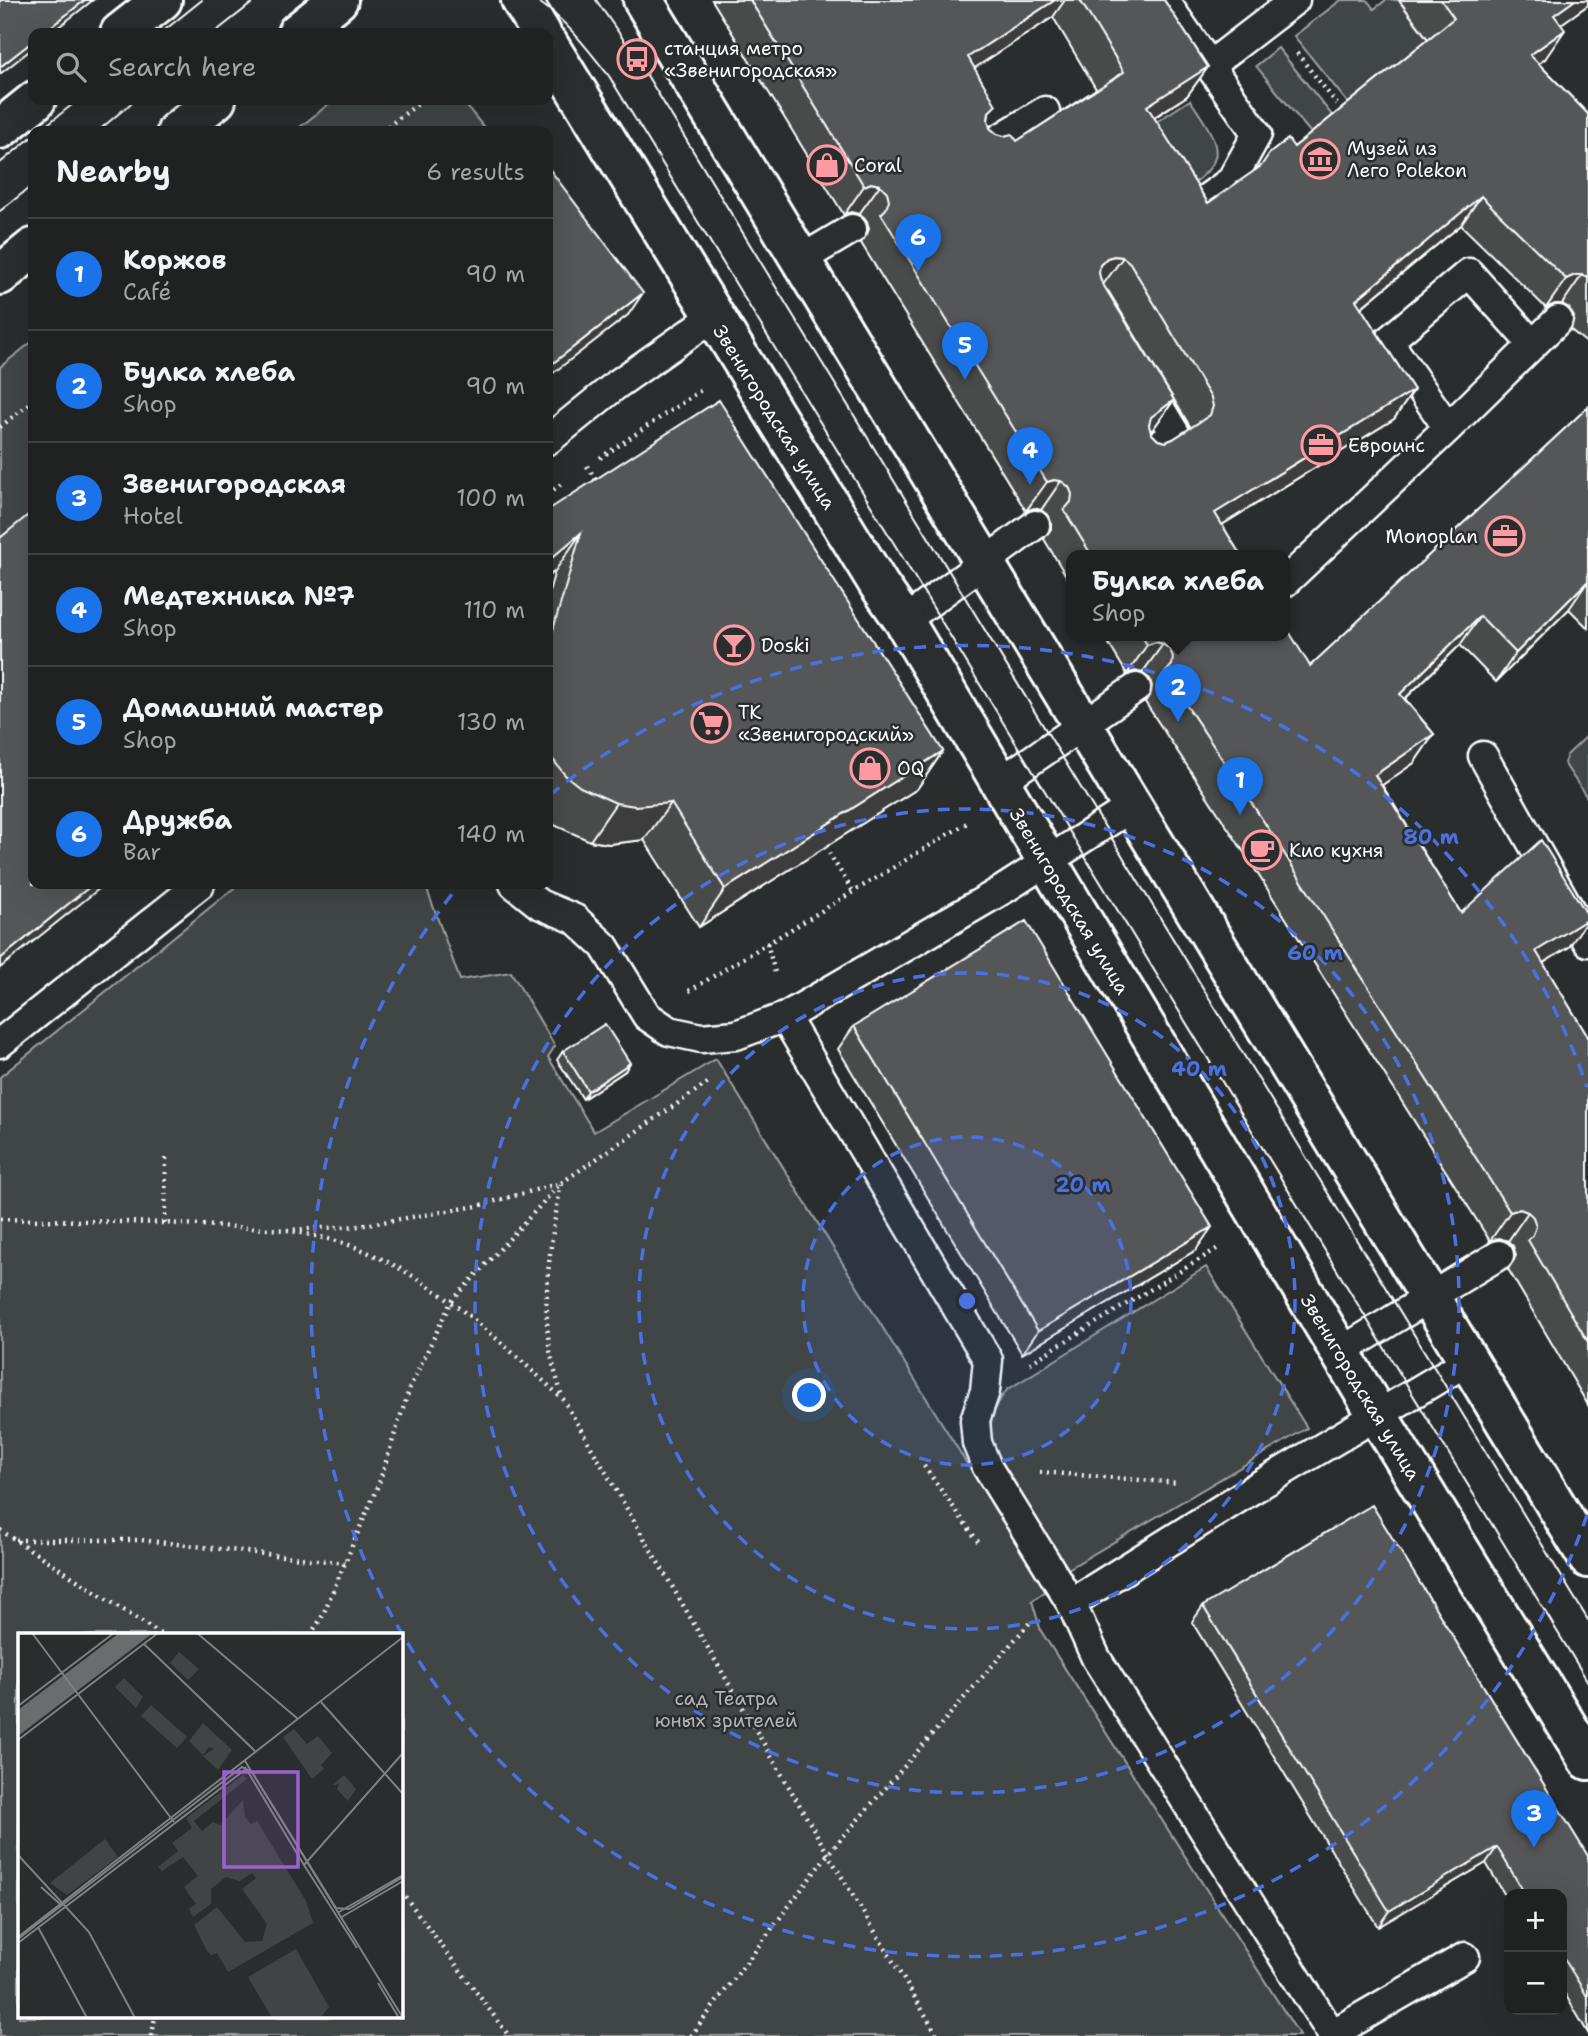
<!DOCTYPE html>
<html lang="en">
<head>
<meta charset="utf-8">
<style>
  body { margin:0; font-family:"Shantell Sans",sans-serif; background:#2d2f2f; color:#f1f3f6 }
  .controls { position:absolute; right:21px; bottom:21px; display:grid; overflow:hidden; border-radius:14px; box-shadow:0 7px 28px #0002 }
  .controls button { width:63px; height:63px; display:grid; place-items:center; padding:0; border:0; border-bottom:2px solid #3d3f40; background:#202222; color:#f1f3f6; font:35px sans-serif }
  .you { position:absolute; left:810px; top:1396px; width:24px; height:24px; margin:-18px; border:5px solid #fff; border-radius:50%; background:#1a73e8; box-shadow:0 0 0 10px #1a73e833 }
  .badge { display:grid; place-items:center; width:46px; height:46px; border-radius:50%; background:#1a73e8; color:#fff; font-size:23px; font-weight:700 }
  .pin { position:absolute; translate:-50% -58px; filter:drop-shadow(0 2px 4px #0008) }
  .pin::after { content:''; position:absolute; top:37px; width:24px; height:21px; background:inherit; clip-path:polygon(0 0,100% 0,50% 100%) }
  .popup { position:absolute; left:1066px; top:550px; width:224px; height:91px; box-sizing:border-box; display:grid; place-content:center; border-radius:14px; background:#202222; filter:drop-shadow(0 2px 5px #0005); font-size:23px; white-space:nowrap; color:#a2a4a5 }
  .popup b { font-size:26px; color:#f1f3f6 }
  .popup::after { content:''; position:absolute; left:50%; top:100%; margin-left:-14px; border:14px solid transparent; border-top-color:#202222 }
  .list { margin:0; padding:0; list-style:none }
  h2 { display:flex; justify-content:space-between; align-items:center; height:91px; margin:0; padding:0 28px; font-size:30px }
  h2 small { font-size:23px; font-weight:400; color:#a2a4a5 }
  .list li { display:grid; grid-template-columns:46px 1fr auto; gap:21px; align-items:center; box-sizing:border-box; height:112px; padding:0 28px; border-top:2px solid #3d3f40 }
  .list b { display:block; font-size:26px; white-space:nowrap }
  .list p { margin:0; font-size:23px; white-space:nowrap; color:#a2a4a5 }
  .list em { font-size:23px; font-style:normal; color:#a2a4a5 }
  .icon { flex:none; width:38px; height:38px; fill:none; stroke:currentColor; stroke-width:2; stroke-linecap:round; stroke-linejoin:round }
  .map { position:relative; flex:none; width:1588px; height:2036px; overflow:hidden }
  .search { position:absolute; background:#202222; box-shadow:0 7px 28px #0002; left:28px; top:28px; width:525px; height:77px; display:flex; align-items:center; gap:18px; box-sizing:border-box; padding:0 24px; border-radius:14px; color:#a2a4a5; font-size:26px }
  .panel { position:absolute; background:#202222; box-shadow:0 7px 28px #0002; left:28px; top:126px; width:525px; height:763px; border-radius:14px }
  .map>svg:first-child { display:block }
  .green { fill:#414445; stroke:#a0a2a2; stroke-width:2; fill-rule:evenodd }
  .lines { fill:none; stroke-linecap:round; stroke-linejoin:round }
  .service-casing { stroke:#fff; stroke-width:33 }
  .tertiary-casing { stroke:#fff; stroke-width:44 }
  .primary-casing { stroke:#fff; stroke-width:44 }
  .path { stroke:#fff; stroke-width:4.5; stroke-dasharray:2 5; stroke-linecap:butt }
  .service { stroke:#2a2d2e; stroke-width:28 }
  .tertiary { stroke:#2a2d2e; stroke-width:38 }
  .primary { stroke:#2a2d2e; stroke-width:38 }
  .tram { stroke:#fff; stroke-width:2 }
  .wall { fill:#494b4c; stroke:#fff; stroke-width:2; fill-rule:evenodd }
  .shaded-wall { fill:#3c3d3e; stroke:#fff; stroke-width:2 }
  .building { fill:#555758; stroke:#fff; stroke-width:2; fill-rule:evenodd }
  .ring { fill:none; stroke:#4a71e0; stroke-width:3.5; stroke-dasharray:12 9 }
  .labels { text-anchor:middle; stroke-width:5; stroke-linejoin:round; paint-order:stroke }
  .poi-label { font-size:19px; fill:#fff; stroke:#2a2d2e; text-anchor:start }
  .street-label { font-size:19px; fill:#fff; stroke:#2a2d2e }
  .park-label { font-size:19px; fill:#b3b4b5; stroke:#2a2d2e }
  .inset-road { fill:none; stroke:#7f8182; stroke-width:2 }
  .view { fill:#9c61cf; fill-opacity:0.15; stroke:#9c61cf; stroke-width:3.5 }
  .inset-edge { fill:none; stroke:#fff; stroke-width:3.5 }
  .centre { fill:#4a71e0; stroke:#2a2d2e; stroke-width:3.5 }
  .ring-label { font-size:21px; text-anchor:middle; font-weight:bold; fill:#4a71e0; stroke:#2a2d2e; stroke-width:5; stroke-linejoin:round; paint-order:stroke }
</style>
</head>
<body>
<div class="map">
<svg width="1588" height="2036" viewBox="0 0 1588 2036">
  <rect width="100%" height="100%" fill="#2a2d2e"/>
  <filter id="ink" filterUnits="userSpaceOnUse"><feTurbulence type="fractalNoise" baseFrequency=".0143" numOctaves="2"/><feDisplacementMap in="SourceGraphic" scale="14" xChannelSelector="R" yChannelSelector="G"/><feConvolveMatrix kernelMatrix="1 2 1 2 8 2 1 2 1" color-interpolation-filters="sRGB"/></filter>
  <g filter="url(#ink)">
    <!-- green -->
    <path class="green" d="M1341 0H1367L1374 9 1386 0H1398L1431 44 1352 108 1294 36Z
      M1278 48 1336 120 1315 138 1256 66Z
      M334 100H458L465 104 487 131H295Z
      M1190 100C1229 156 1225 163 1169 201L1130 139Z
      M33 341V516L0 542V367Z
      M1588 735V799L1564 763 1567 755Z
      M239 884H425L460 980 511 972 555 1046 548 1057 594 1132 716 1059 1046 1591 1032 1601 1041 1631 1300 2036H0V1077ZM19 1635H401V2017H19Z
      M1206 1267 1307 1428 1068 1569 992 1447C986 1426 994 1407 1007 1390Z"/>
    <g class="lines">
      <!-- service casing -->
      <g class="service-casing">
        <path id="service" d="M1164 0 1257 134 1231 181 1206 199
          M1209 66 1295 0
          M984 148 1045 111
          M800 260 852 229
          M1144 382 1176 435 1145 454
          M1448 428 1388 341 1469 273 1533 345
          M548 440 616 385 714 316
          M1285 582 1448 428 1558 320
          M904 621 1035 525
          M1483 756 1588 942
          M1000 782 1136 688
          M514 884 539 904 575 919 604 946 647 1016 669 1031 701 1038 736 1035 785 1017 1004 889 1133 806
          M785 1017 988 1360 985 1391 975 1420 977 1443 987 1467 1071 1603 1096 1658 1333 2036
          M0 1043 200 884
          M1340 1352 1499 1255
          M1071 1603 1253 1489 1468 1361
          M1332 2034 1465 1957"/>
      </g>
      <!-- tertiary casing -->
      <g class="tertiary-casing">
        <path id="tertiary" d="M643 0 1588 1558"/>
      </g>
      <!-- primary casing -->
      <g class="primary-casing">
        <path id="primary" d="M521 0 541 33
          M120 33 162 0
          M297 33 338 0
          M548 44 879 585 904 621 1378 1416 1588 1760
          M0 129 36 100
          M177 131 216 100
          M0 275 33 248"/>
      </g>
      <!-- path -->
      <path class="path" d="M1297 53 1337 104
        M382 131 423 100
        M0 427 33 401
        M600 458 701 390
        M587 466 598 483
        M548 494 564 482
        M825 847 852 890
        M767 943 775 973
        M689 991 967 823
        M0 1219 165 1223 287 1230 359 1226 477 1206 561 1183C552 1236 542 1290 549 1344 551 1362 558 1380 562 1397
        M165 1223 166 1157
        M287 1230C310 1235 334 1239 355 1247 436 1279 500 1341 563 1399L828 1854 938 2036
        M1030 1363 1220 1247
        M924 1466 979 1543
        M1040 1472 1178 1483
        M0 1530 162 1635
        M16 1540H141L345 1563
        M310 1635 321 1619 379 1483 410 1387 451 1302 561 1183 709 1082
        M401 1891 509 2036
        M152 2036 155 2017
        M691 2036 828 1854 1032 1620"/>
      <!-- service -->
      <use href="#service" class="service"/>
      <!-- tertiary -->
      <use href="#tertiary" class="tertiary"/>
      <!-- primary -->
      <use href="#primary" class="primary"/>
      <!-- tram -->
      <path class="tram" d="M536 0C566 20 587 48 609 76L1588 1682
        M596 0 637 59 1588 1620
        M161 33 202 0
        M214 33 256 0
        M39 131 78 100
        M98 131 135 100
        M0 163 33 136
        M0 211 33 185"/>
    </g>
    <!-- wall -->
    <path class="wall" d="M712 0H1164L1208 67 1187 96 1154 118 1208 203 1294 147 1428 39 1399 0H1588V5L1561 24 1545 59 1538 63 1588 114V344L1571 330 1574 317 1569 308 1562 304H1555L1546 308 1461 225 1361 308 1414 390 1394 419 1222 525 1241 556H1071V584L1044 539 1051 529V523L1049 516 1041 510 1034 508 1026 511 861 243 867 234 869 229 867 221 859 214 851 212 844 215ZM1053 17 1096 89 1017 141 997 134 990 128 988 120 989 114 974 68ZM1107 290 1109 292 1191 428 1173 439 1166 442 1158 440 1151 433 1150 431 1153 429 1174 400Z
      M1588 407V628L1569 609 1496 682 1460 645 1405 699 1434 734 1414 763 1382 785 1461 913 1569 947 1543 963 1588 1037V1405L1508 1269 1514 1260 1516 1255 1513 1246 1508 1241 1499 1238 1490 1241 1249 860 1145 702 1151 693 1152 686 1150 679 1142 673 1135 671 1127 674 1104 636H1285L1310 666Z
      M548 510 943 751 917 789 699 927 644 840 609 844 590 841 554 825 548 820V595L555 571 548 576Z
      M854 1026 1196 1250 1022 1354 838 1049Z
      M563 1051 625 1071 583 1099 557 1060Z
      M1203 1606 1588 1856V2033L1562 1989V1894H1509V1902L1486 1863 1378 1927 1192 1622Z"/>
    <!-- shaded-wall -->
    <path class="shaded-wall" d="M85 0H93L51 33H43Z
      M1055 0H1065L1053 17 947 86 968 57Z
      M1575 0H1588V5L1533 44 1554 15Z
      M1565 30 1545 59 1510 84 1530 55Z
      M33 41V48L0 74V67Z
      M1208 67 1187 96 1126 135 1147 106Z
      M871 183 880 185 859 214 851 212 844 215 864 186Z
      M1481 196 1461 225 1335 329 1356 300Z
      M1114 256 1123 257 1102 286 1094 284 1100 265 1107 258Z
      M1575 275H1582L1562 304H1555L1546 308 1566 279Z
      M643 293 628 315 548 377V367Z
      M1414 390 1394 419 1194 542 1215 513Z
      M1174 400 1153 429 1131 446 1151 417Z
      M1054 480 1061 481 1041 510 1034 508 1026 511 1047 482Z
      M581 533 555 571 548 576V561Z
      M1588 581 1569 609 1496 682 1516 653Z
      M1480 616 1460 645 1380 723 1400 694Z
      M1156 642 1163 644 1142 673 1135 671 1127 674 1147 645Z
      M1434 734 1414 763 1355 804 1375 775Z
      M943 751 917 789 699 927 725 889Z
      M616 803H671L644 840 609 844 590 841Z
      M93 884H105L0 968V959Z
      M1588 919 1569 947 1516 980 1536 951Z
      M630 1063 625 1071 583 1099 588 1091Z
      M1520 1209 1528 1212 1508 1241 1499 1238 1490 1241 1510 1212Z
      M1212 1227 1196 1250 1022 1354 1038 1331Z
      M1497 1847 1486 1863 1378 1927 1389 1911Z"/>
    <!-- building -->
    <path class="building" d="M0 0H85L43 33H33V41L0 67Z
      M750 0H1055L968 57 996 105 989 112 988 120 990 128 997 134 1004 136 1012 134 1017 141 1124 72 1080 0H1164L1208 67 1147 106 1208 203 1261 166 1269 154 1288 139 1294 147 1454 18 1441 0H1575L1554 15 1565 30 1530 55 1588 114V278L1582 275H1575L1566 279 1481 196 1356 300 1414 390 1215 513 1241 556H1092L1064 510 1071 502 1072 494 1069 487 1061 481 1054 480 1047 482 881 214 886 209 889 200 887 192 880 185 871 183 864 186ZM1114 256 1123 257 1130 263 1211 398 1213 406 1210 415 1173 439 1166 442 1158 440 1151 433 1149 425 1151 417 1174 400 1101 281 1099 273 1100 265 1107 258Z
      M548 167 643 293 548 367Z
      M719 400 943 751 725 889 671 803 635 806 616 803 580 787 565 775 551 757 548 749V647L581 533 548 561V510Z
      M1588 407V581L1516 653 1480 616 1400 694 1434 734 1375 775 1461 913 1541 840 1588 916V919L1536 951 1588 1037V1342L1528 1240 1533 1235 1536 1226 1533 1217 1528 1212 1520 1209 1510 1212 1270 831 1165 673 1172 665 1173 657 1170 650 1163 644 1156 642 1147 645 1142 636H1285V625L1310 666Z
      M33 511V884H93L0 959V538Z
      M1026 921 1212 1227 1038 1331 854 1026Z
      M605 1024 630 1063 588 1091 563 1051Z
      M1372 1505 1588 1856V1998L1562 1955V1894H1525L1497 1847 1389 1911 1203 1606Z"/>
  </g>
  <!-- distance rings -->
  <circle cx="967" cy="1301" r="164" fill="#4a71e0" fill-opacity=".12"/>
  <g class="ring">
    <circle cx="967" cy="1301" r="164"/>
    <circle cx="967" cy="1301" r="328"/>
    <circle cx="967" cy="1301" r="492"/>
    <path d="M1587 1515A656 656 0 1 1 457 888M550 795A656 656 0 0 1 1587 1087"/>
  </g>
  <!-- icons -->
  <defs>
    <g id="bus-ring" transform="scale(2.0125)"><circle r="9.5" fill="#2a2d2e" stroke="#ff9aa2" stroke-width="1.5"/><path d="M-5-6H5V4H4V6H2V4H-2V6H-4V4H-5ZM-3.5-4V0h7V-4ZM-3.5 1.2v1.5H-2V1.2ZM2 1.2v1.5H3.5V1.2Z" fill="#ff9aa2"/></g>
    <g id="museum-ring" transform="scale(2.0125)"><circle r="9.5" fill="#2a2d2e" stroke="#ff9aa2" stroke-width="1.5"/><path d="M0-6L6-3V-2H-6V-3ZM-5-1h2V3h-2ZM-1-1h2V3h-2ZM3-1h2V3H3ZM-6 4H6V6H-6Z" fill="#ff9aa2"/></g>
    <g id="shop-ring" transform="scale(2.0125)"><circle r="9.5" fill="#2a2d2e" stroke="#ff9aa2" stroke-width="1.5"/><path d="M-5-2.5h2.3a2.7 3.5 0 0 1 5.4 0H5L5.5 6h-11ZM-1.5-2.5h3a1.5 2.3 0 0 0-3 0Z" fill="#ff9aa2"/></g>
    <g id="office-ring" transform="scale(2.0125)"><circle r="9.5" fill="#2a2d2e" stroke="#ff9aa2" stroke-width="1.5"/><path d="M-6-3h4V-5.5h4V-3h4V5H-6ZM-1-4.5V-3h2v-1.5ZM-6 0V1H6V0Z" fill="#ff9aa2"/></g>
    <g id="bar-ring" transform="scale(2.0125)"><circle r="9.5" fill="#2a2d2e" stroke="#ff9aa2" stroke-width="1.5"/><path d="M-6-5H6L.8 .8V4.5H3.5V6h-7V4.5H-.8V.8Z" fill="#ff9aa2"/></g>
    <g id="supermarket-ring" transform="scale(2.0125)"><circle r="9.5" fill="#2a2d2e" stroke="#ff9aa2" stroke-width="1.5"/><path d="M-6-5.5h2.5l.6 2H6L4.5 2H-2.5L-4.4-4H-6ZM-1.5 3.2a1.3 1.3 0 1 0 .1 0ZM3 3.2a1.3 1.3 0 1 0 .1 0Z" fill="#ff9aa2"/></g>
    <g id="cafe-ring" transform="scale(2.0125)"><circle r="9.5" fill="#2a2d2e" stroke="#ff9aa2" stroke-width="1.5"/><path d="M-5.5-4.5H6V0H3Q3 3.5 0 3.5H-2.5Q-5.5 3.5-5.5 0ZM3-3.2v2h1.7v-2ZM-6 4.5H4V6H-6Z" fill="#ff9aa2"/></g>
  </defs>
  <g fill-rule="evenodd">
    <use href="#bus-ring" x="637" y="59"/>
    <use href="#museum-ring" x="1320" y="159"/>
    <use href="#shop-ring" x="827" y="165"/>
    <use href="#office-ring" x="1321" y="445"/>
    <use href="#office-ring" x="1505" y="536"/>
    <use href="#bar-ring" x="734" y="645"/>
    <use href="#supermarket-ring" x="711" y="723"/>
    <use href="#shop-ring" x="870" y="768"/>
    <use href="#cafe-ring" x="1262" y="850"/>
  </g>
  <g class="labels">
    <!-- poi labels -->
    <g class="poi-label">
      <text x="664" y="55">станция метро<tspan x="664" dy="22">«Звенигородская»</tspan></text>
      <text x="1347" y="155">Музей из<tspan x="1347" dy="22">Лего Polekon</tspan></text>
      <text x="854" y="172">Coral</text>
      <text x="1348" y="452">Евроинс</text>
      <text x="1478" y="543" text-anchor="end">Monoplan</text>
      <text x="761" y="652">Doski</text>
      <text x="738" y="719">ТК<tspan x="738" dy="22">«Звенигородский»</tspan></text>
      <text x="897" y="775">OQ</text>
      <text x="1289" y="857">Кио кухня</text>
    </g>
    <!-- street labels -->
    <g class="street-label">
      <text transform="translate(775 417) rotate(58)" y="7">Звенигородская улица</text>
      <text transform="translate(1070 901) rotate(59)" y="7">Звенигородская улица</text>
      <text transform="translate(1361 1387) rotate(59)" y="7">Звенигородская улица</text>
    </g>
    <!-- park labels -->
    <g class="park-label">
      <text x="726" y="1705">сад Театра<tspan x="726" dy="22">юных зрителей</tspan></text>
    </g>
  </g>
  <!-- overview -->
  <g transform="translate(18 1633)">
    <rect width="385" height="385" fill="#2a2d2e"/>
    <path d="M161 19 181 36 170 47 152 30ZM106 45 125 64 118 75 97 54ZM133 72 169 104 159 115 123 83ZM185 90 214 117 200 137 185 123 196 116 191 114 185 122 171 108ZM276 96 289 111 300 103 314 120 303 132 306 136 294 146 265 104ZM225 142 229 146 176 188 184 198 195 189 202 192 225 167 227 184 233 191 239 188 288 268 295 290 210 339 199 320 193 322 189 318 176 292 199 274 227 309 244 308 249 291 224 256 238 245 234 240 222 248 208 244 193 256V271L175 284 171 276 178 271 166 254 180 243 165 224 144 238 140 234 160 218 154 210 174 195 168 185ZM326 142 338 156 330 168 319 156 321 151 315 152ZM87 206 100 224 49 262 32 250ZM278 316 311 374 302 385H254L230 344Z" fill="#414445"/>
    <path d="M101 0H135L0 103V77Z" fill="#6a6c6d"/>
    <path class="inset-road" d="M14 0 44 40M179 0 280 86M126 11 238 119M44 40 156 189M303 69 385 161M0 73 96 0M0 107 140 0M227 128 385 385M227 134 286 232 385 120M0 222 71 299 117 385M286 232 339 315M23 254 42 271M321 279 385 242M322 285 385 248M20 294 69 385M0 304 385 4M0 306 224 134 234 139 318 275 331 276 385 244M0 310 228 136M360 350 381 385"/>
    <path class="view" d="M206 139H280V234H206Z"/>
    <rect width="385" height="385" class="inset-edge"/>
  </g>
  <circle cx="967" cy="1301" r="10" class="centre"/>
  <g class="ring-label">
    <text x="1431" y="844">80 m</text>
    <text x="1315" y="960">60 m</text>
    <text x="1199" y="1076">40 m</text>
    <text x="1083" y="1192">20 m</text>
  </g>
</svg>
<div class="controls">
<button>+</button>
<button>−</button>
</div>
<div class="you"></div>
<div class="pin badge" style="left:1240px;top:815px">1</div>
<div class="pin badge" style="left:1178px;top:722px">2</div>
<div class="popup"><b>Булка хлеба</b>Shop</div>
<div class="pin badge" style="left:1534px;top:1848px">3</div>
<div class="pin badge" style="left:1030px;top:485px">4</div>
<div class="pin badge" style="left:965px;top:380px">5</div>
<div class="pin badge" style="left:918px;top:272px">6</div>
<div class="search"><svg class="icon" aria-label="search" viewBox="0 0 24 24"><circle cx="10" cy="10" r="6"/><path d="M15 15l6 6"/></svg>Search here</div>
<section class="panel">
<h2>Nearby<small>6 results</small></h2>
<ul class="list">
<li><span class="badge">1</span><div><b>Коржов</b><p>Café</p></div><em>90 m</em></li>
<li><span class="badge">2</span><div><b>Булка хлеба</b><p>Shop</p></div><em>90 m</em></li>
<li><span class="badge">3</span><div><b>Звенигородская</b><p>Hotel</p></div><em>100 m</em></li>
<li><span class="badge">4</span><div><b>Медтехника №7</b><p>Shop</p></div><em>110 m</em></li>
<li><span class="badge">5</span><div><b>Домашний мастер</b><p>Shop</p></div><em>130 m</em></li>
<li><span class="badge">6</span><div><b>Дружба</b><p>Bar</p></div><em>140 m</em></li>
</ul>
</section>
</div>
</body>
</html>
